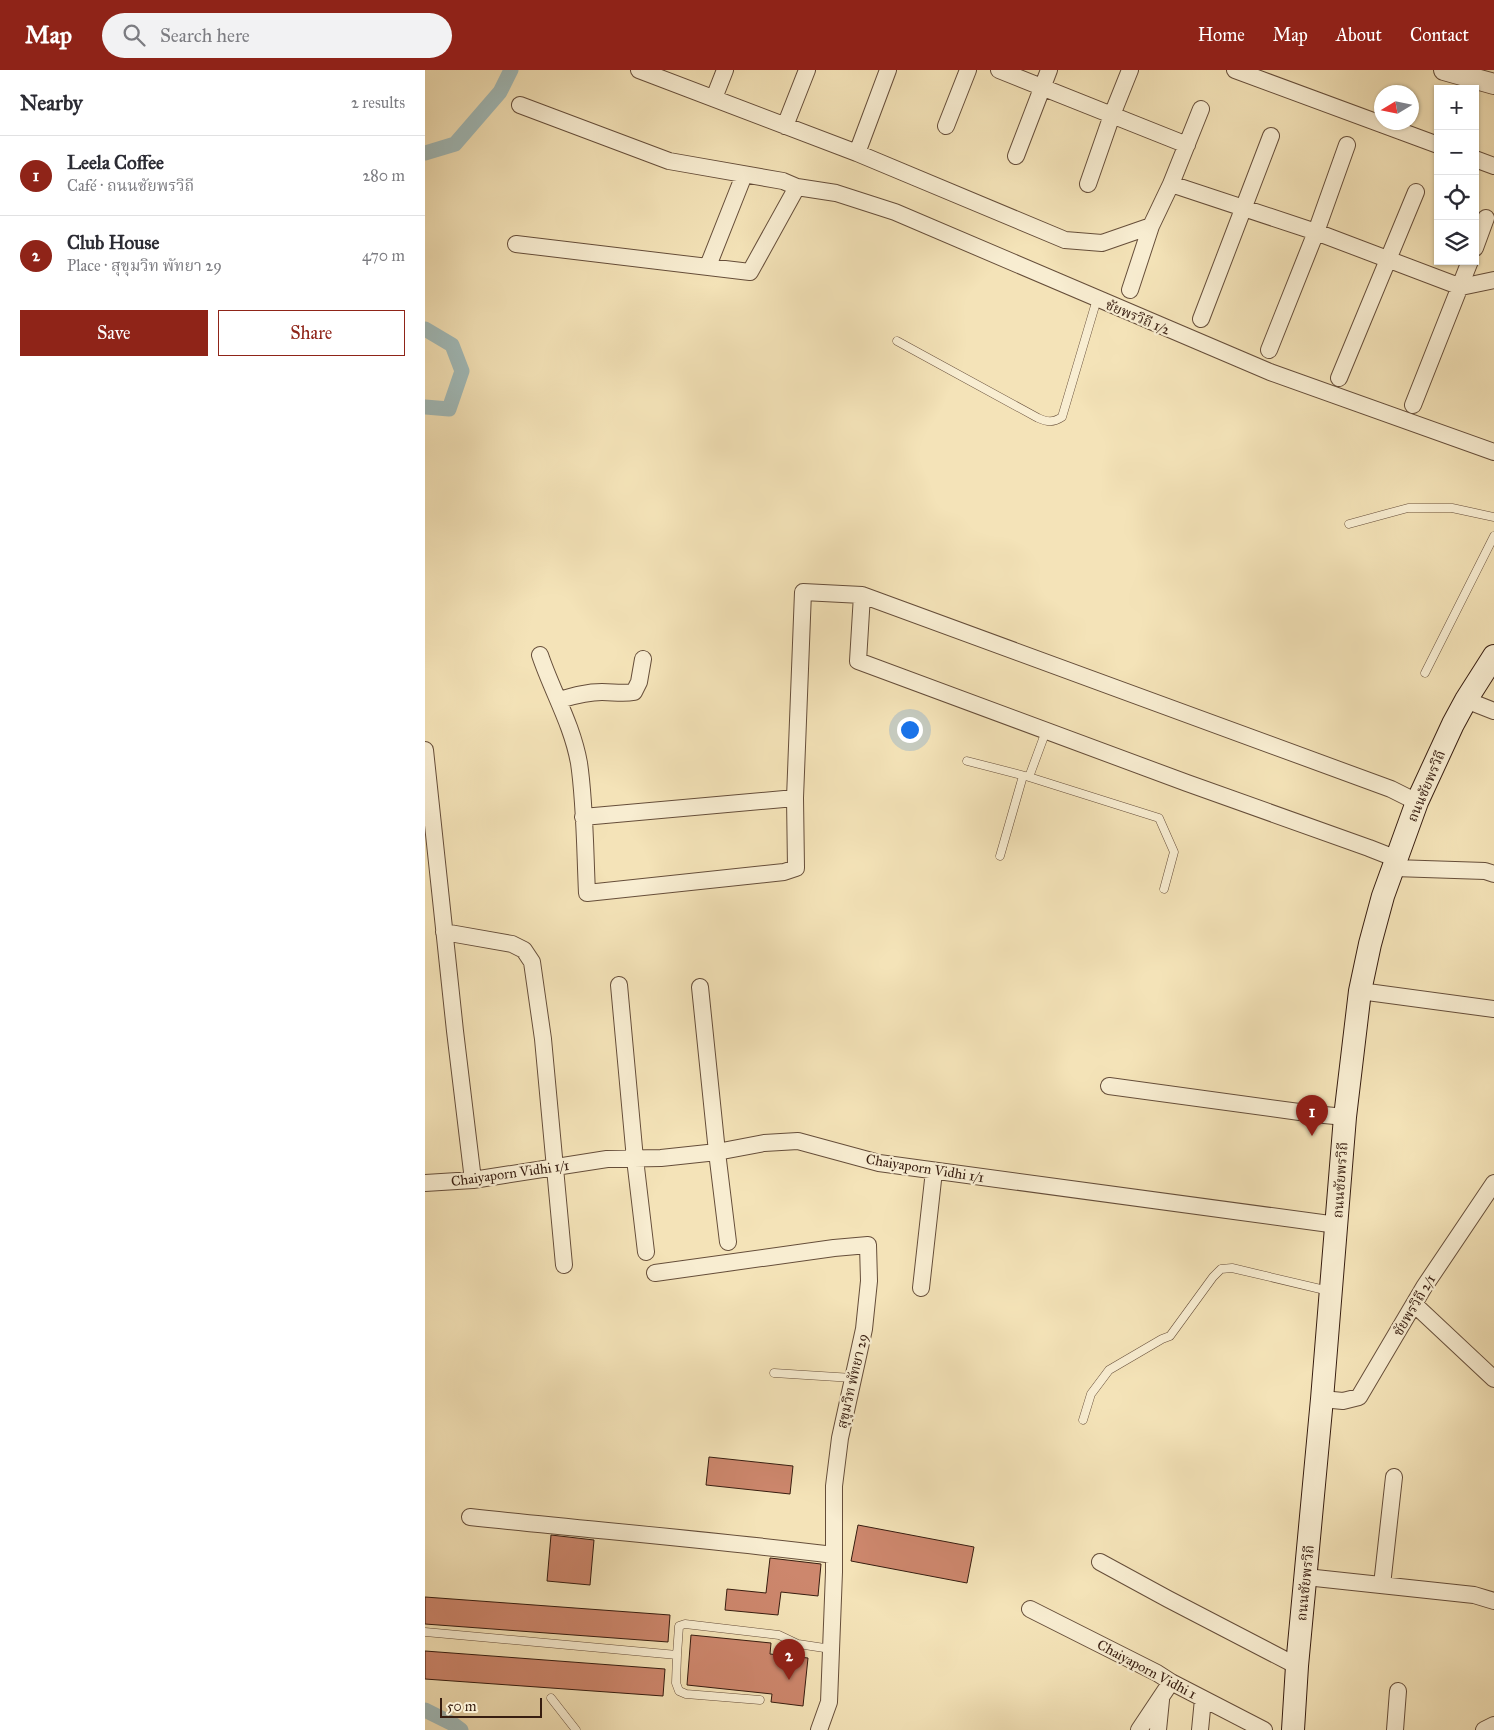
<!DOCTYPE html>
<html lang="en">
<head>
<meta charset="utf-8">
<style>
  body { margin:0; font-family:"IM FELL Great Primer","Noto Serif Thai",serif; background:#f2f2f3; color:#2b2b33 }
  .controls { position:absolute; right:15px; top:15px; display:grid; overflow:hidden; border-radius:0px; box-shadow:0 1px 4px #0004 }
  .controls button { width:45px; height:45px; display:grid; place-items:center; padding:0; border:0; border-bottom:1px solid #e1e1e2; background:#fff; color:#2b2b33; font:25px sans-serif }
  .compass { position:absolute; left:949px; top:15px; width:45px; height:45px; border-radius:50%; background:#fff; box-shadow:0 1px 4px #0004; rotate:260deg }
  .scale { position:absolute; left:15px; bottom:12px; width:102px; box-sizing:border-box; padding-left:5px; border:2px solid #371d10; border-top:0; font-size:14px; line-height:18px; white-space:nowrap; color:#371d10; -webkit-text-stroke:4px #f8edd1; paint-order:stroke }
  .you { position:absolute; left:484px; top:659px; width:18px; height:18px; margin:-12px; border:4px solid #fff; border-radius:50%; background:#1a73e8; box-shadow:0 0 0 8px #1a73e833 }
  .badge { display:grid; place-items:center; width:32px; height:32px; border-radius:50%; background:#8f2418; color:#fff; font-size:16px; font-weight:700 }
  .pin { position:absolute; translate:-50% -41px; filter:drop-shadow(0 1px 2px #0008) }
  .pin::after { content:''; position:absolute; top:26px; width:18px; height:15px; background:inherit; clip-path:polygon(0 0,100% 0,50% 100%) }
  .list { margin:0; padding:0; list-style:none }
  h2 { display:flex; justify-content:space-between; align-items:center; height:65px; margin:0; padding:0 20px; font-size:21px }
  h2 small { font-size:16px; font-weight:400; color:#7c7c81 }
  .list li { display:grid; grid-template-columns:32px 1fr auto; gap:15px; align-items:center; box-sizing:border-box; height:80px; padding:0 20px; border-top:1px solid #e1e1e2 }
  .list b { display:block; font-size:19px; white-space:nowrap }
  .list p { margin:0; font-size:16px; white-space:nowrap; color:#7c7c81 }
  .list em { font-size:16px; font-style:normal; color:#7c7c81 }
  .actions { display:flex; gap:10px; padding:15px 20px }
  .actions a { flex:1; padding:11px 0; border:1px solid #8f2418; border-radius:0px; text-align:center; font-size:18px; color:#8f2418 }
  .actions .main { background:#8f2418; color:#fff }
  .icon { flex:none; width:28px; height:28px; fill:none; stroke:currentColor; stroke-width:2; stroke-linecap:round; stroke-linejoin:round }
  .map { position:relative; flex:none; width:1069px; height:1660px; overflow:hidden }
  header { display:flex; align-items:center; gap:30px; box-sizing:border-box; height:70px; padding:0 25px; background:#8f2418; color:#fff }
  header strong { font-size:24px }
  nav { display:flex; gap:28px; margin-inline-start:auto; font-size:18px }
  .search { width:350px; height:45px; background:#f2f2f3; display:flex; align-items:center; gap:12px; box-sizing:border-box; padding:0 18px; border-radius:28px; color:#7c7c81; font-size:19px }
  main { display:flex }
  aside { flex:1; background:#fff }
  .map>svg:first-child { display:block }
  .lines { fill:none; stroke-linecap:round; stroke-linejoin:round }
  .canal { stroke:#a1bbba; stroke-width:15 }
  .building { fill:#cd876d; stroke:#371d10 }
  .service-casing { stroke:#664e3a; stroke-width:9 }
  .minor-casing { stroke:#664e3a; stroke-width:18 }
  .tertiary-casing { stroke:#664e3a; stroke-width:22 }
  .secondary-casing { stroke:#371d10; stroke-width:24 }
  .service { stroke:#f8edd1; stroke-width:8 }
  .minor { stroke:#f8edd1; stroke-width:16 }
  .tertiary { stroke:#f8edd1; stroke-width:20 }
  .secondary { stroke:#f8edd1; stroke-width:22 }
  .labels { text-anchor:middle; stroke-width:4.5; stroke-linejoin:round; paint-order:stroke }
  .street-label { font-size:14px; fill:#371d10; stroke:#f8edd1 }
</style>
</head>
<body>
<header>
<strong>Map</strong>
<div class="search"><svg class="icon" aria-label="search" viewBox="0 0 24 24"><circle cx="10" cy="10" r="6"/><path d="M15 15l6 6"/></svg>Search here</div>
<nav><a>Home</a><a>Map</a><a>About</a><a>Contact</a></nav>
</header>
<main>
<aside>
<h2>Nearby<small>2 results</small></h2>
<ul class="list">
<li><span class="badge">1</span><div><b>Leela Coffee</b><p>Café · ถนนชัยพรวิถี</p></div><em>280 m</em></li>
<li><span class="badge">2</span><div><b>Club House</b><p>Place · สุขุมวิท พัทยา 29</p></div><em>470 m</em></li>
</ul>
<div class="actions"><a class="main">Save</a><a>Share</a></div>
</aside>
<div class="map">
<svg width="1069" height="1660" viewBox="0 0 1069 1660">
  <rect width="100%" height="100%" fill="#f4e3b8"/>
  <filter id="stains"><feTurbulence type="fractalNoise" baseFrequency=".004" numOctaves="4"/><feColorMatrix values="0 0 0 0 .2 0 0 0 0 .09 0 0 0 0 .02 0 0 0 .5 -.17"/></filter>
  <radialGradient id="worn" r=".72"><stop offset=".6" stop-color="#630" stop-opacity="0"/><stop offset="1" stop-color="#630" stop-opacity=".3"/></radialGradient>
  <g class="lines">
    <!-- canal -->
    <path class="canal" d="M0 83 30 74 75 22 86 0
      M0 259 27 275 37 301 24 339 0 337
      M0 1640 28 1654 36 1660"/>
  </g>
  <!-- building -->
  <path class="building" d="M284 1387 368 1396 365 1424 281 1415Z
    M433 1455 549 1477 542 1513 426 1491Z
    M126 1465 169 1470 165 1515 122 1511Z
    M345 1488 396 1494 393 1526 356 1522 353 1545 300 1540 302 1519 341 1523Z
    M0 1527 245 1545 243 1572 0 1554Z
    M266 1565 346 1573 345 1584 383 1588 378 1636 346 1632 347 1624 262 1615Z
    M0 1581 240 1599 238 1626 0 1609Z"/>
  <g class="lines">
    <!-- service casing -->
    <g class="service-casing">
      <path id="service" d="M472 271 613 348C622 352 628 353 637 347L672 229
        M924 454 983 438H1027L1069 447
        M1000 603 1069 466
        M542 691 604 707 734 748 749 782 739 819
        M604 707 621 661
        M575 786 598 706
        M349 1303 428 1308
        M658 1350 666 1324 684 1300 737 1269 745 1266 788 1207 796 1199 807 1198 904 1221
        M0 1562 252 1585 254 1556 260 1554 354 1565 373 1574 406 1579
        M252 1585 251 1613 254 1621 261 1624 335 1630
        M126 1628 151 1660"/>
    </g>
    <!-- minor casing -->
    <g class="minor-casing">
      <path id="minor" d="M214 0 432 83 640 170 677 173 726 156 746 114 776 39
        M574 0 762 75
        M810 0 1013 75
        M289 28 300 0
        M95 35 244 91 358 111 372 117 411 123 470 142 845 302 1069 382
        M360 56 382 0
        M521 56 543 0
        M432 83 463 0
        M591 86 624 0
        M1050 89 1069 96
        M663 114 687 45 705 0
        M746 114 891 162 1036 217 1069 210
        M91 174 325 202 372 117
        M1050 178 1061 148
        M283 196 319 105
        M705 220 726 156
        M776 249 846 66
        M844 280 891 162 922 75
        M914 308 991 122
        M988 335 1045 191
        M437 525 433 591 762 713 944 778 972 789
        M115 585C127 621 147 654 154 693 160 733 160 781 162 823L359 802 371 798 370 728 378 522 437 525 966 719 992 732
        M134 630C148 626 161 622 177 622 188 622 198 624 209 622L214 612 218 589
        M1041 630 1069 641
        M0 680 30 961 48 1110
        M158 747 370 728
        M969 798 1060 801 1069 804
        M19 862 87 874 99 880 107 892 118 969 139 1195
        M194 915 210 1089 221 1182
        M275 917 292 1082 303 1172
        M935 921 1069 939
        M684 1016 889 1044 920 1047
        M0 1113 48 1110 182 1089 236 1088 292 1082 339 1073 373 1071 454 1093 912 1155
        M230 1203 409 1178 443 1175 444 1211 439 1259 415 1368 409 1416V1502L404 1632 394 1660
        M496 1218 509 1101
        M989 1234 1069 1309
        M897 1329 918 1331 934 1327 999 1217 1069 1113
        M45 1447C166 1460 288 1470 409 1485
        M675 1492 743 1529 872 1596
        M881 1507 1049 1525 1069 1531
        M957 1515 969 1407
        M605 1539 732 1603 746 1612 839 1660
        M714 1660 746 1612
        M733 1660 736 1630
        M775 1660 778 1629
        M970 1660 973 1621
        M1059 1660 1069 1655"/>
    </g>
    <!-- tertiary casing -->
    <g class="tertiary-casing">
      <path id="tertiary" d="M1019 0 1069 14"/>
    </g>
    <!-- secondary casing -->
    <g class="secondary-casing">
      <path id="secondary" d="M868 1660 872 1596 897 1329 920 1047 935 921 945 874 958 826 992 732 1028 654 1041 630 1069 586"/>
    </g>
    <!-- service -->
    <use href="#service" class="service"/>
    <!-- minor -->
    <use href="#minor" class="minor"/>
    <!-- tertiary -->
    <use href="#tertiary" class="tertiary"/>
    <!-- secondary -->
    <use href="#secondary" class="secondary"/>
  </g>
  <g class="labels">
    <!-- street labels -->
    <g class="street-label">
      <text transform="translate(713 247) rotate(23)" y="5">ชัยพรวิถี 1/2</text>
      <text transform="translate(1001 716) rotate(-67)" y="5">ถนนชัยพรวิถี</text>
      <text transform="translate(500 1098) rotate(9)" y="5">Chaiyaporn Vidhi 1/1</text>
      <text transform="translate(85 1103) rotate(-8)" y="5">Chaiyaporn Vidhi 1/1</text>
      <text transform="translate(915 1110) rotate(-86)" y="5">ถนนชัยพรวิถี</text>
      <text transform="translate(989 1235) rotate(-59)" y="5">ชัยพรวิถี 2/1</text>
      <text transform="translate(427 1311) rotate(-77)" y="5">สุขุมวิท พัทยา 29</text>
      <text transform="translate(880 1513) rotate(-84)" y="5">ถนนชัยพรวิถี</text>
      <text transform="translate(722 1599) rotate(28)" y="5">Chaiyaporn Vidhi 1</text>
    </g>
  </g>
  <rect width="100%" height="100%" filter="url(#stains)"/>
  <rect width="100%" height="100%" fill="url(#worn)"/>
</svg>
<div class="controls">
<button>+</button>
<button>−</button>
<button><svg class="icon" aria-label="locate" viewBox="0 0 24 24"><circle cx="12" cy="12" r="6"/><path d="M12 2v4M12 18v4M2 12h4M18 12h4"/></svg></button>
<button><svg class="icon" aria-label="layers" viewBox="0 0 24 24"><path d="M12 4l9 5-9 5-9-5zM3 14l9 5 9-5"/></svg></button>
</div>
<svg class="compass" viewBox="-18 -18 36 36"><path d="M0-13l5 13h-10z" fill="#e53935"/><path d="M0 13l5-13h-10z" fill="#7c7c81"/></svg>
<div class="scale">50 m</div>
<div class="you"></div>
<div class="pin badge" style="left:887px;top:1066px">1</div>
<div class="pin badge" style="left:364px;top:1610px">2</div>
</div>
</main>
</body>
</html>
